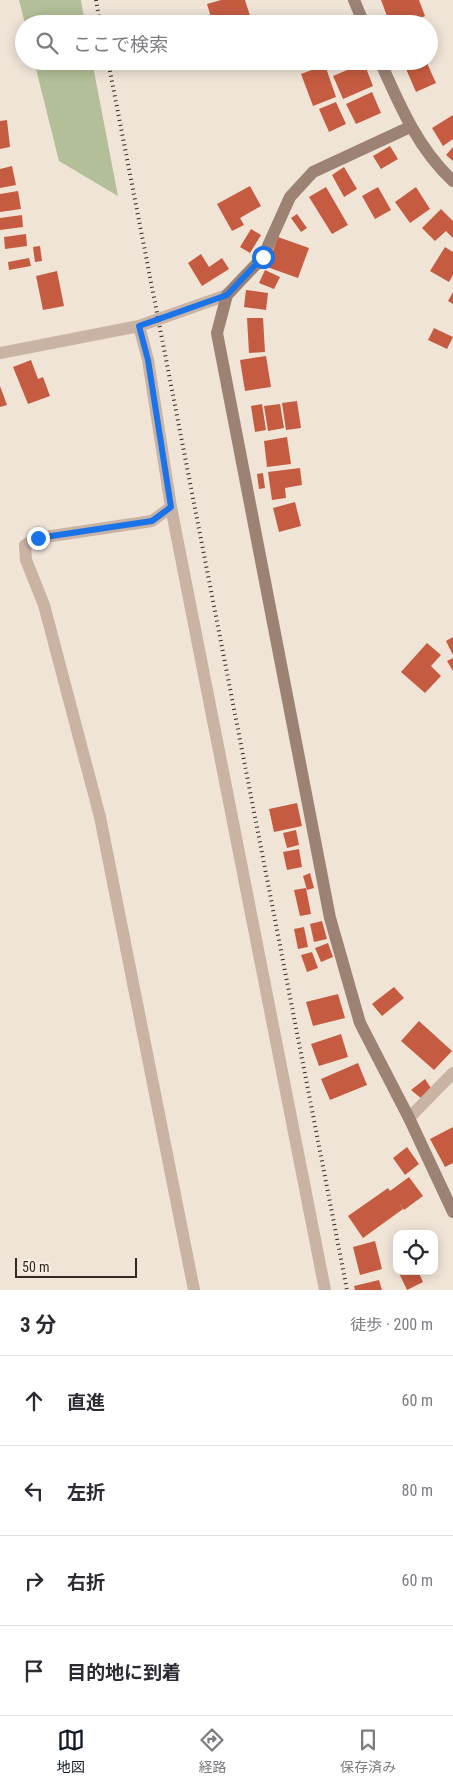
<!DOCTYPE html>
<html lang="ja">
<head>
<meta charset="utf-8">
<style>
  body { margin:0; font-family:"Roboto Condensed","Noto Sans JP",sans-serif; background:#f7f7f7; color:#2b2b33 }
  .controls { position:absolute; right:15px; bottom:15px; display:grid; overflow:hidden; border-radius:10px; box-shadow:0 2px 12px #0003 }
  .controls button { width:45px; height:45px; display:grid; place-items:center; padding:0; border:0; border-bottom:1px solid #e1e1e2; background:#fff; color:#2b2b33; font:25px sans-serif }
  .scale { position:absolute; left:15px; bottom:12px; width:122px; box-sizing:border-box; padding-left:5px; border:2px solid #332925; border-top:0; font-size:14px; line-height:18px; white-space:nowrap; color:#332925; -webkit-text-stroke:4px #f8eee3; paint-order:stroke }
  .stop { position:absolute; width:15px; height:15px; margin:-11px; border:4px solid #1a73e8; border-radius:50%; background:#fff }
  .stop.end { background:#1a73e8; border-color:#fff; box-shadow:0 1px 5px #0008 }
  .list { margin:0; padding:0; list-style:none }
  h2 { display:flex; justify-content:space-between; align-items:center; height:65px; margin:0; padding:0 20px; font-size:21px }
  h2 small { font-size:16px; font-weight:400; color:#7c7c81 }
  .list li { display:grid; grid-template-columns:32px 1fr auto; gap:15px; align-items:center; box-sizing:border-box; height:90px; padding:0 20px; border-top:1px solid #e1e1e2 }
  .list b { display:block; font-size:19px; white-space:nowrap }
  .list em { font-size:16px; font-style:normal; color:#7c7c81 }
  .icon { flex:none; width:28px; height:28px; fill:none; stroke:currentColor; stroke-width:2; stroke-linecap:round; stroke-linejoin:round }
  .map { position:relative; flex:none; width:453px; height:1290px; overflow:hidden }
  .search { position:absolute; background:#fff; box-shadow:0 2px 12px #0003; left:15px; right:15px; top:15px; height:55px; display:flex; align-items:center; gap:12px; box-sizing:border-box; padding:0 18px; border-radius:28px; color:#7c7c81; font-size:19px }
  .sheet { height:425px; background:#fff }
  nav { display:flex; justify-content:space-around; align-items:center; box-sizing:border-box; height:70px; border-top:1px solid #e1e1e2; background:#fff; font-size:14px; color:#7c7c81 }
  nav a { display:grid; justify-items:center; gap:2px }
  nav .on { color:#111827 }
  .map>svg:first-child { display:block }
  .green { fill:#b3bf98 }
  .building { fill:#c55c41 }
  .lines { fill:none; stroke-linecap:round; stroke-linejoin:round }
  .street { stroke:#c8b3a4; stroke-width:12 }
  .secondary { stroke:#9b8275; stroke-width:12 }
  .rail { stroke:#332925; stroke-width:4; stroke-dasharray:1 4; stroke-linecap:butt }
  .route { stroke:#1a73e8; stroke-width:6 }
</style>
</head>
<body>
<div class="map">
<svg width="453" height="1290" viewBox="0 0 453 1290">
  <rect width="100%" height="100%" fill="#f0e4d7"/>
  <!-- green -->
  <path class="green" d="M19 0H81L85 24H25Z
    M34 61H92L118 196 59 161Z"/>
  <!-- building -->
  <path class="building" d="M221 0H245L250 16 224 24H213L207 4Z
    M381 0H419L425 16 404 24H390Z
    M405 61H426L436 83 416 92 403 62Z
    M364 63 373 86 343 99 333 76Z
    M325 65 336 97 313 106 301 74Z
    M372 92 381 113 356 124 346 104Z
    M336 102 346 124 329 132 319 109Z
    M453 115V139L443 146 432 128Z
    M7 120 10 147 0 149V121Z
    M390 146 398 159 381 169 373 156Z
    M453 147V161L446 155Z
    M12 166 16 185 0 188V169Z
    M344 167 357 189 344 197 332 175Z
    M250 186 261 206 240 218 244 225 232 231 217 204Z
    M326 187 348 225 332 234 309 197Z
    M378 187 391 210 375 219 362 196Z
    M416 187 430 209 410 223 395 202Z
    M18 191 21 209 0 212V194Z
    M441 209 453 221V238L446 231 435 241 422 228Z
    M297 214 307 228 301 232 291 218Z
    M22 215 23 227 0 230V218Z
    M251 229 261 235 250 253 240 247Z
    M26 234 27 246 5 249 4 237Z
    M278 237 309 248 298 278 267 267Z
    M40 246 42 261 35 262 33 247Z
    M445 247 453 252V275L449 282 430 271Z
    M201 254 209 267 222 258 229 269 202 286 188 263Z
    M29 258 31 266 9 270 8 262Z
    M265 270 280 277 274 289 259 283Z
    M57 271 64 306 43 310 36 276Z
    M246 290 268 293 266 310 244 307Z
    M453 292V304L448 301Z
    M247 318H263L265 352 249 353Z
    M434 328 453 337 447 349 428 340Z
    M266 356 271 387 245 391 240 360Z
    M31 360 38 379 43 377 50 396 28 404 13 367Z
    M0 386 7 405 0 407Z
    M297 401 301 428 286 430 282 403Z
    M262 404 266 430 255 432 251 406Z
    M280 404 284 428 268 431 264 406Z
    M287 437 291 464 267 467 264 441Z
    M300 468 302 485 285 488 286 498 272 500 268 472Z
    M263 473 265 488 259 489 257 474Z
    M295 502 301 526 279 532 273 508Z
    M453 637V655L446 641Z
    M427 643 441 655 431 666 441 676 425 693 401 672Z
    M453 658V671L447 661Z
    M297 803 302 826 274 832 269 809Z
    M296 830 299 845 287 848 283 833Z
    M299 849 302 867 287 870 283 852Z
    M310 873 314 888 307 890 303 876Z
    M306 888 311 914 300 916 294 890Z
    M322 921 327 939 314 942 310 924Z
    M304 927 308 947 298 949 294 929Z
    M328 943 333 957 321 962 315 948Z
    M312 952 318 968 307 972 301 955Z
    M394 987 404 998 382 1016 372 1004Z
    M338 994 345 1018 313 1026 306 1002Z
    M419 1021 452 1051 434 1070 401 1041Z
    M341 1034 348 1057 319 1066 311 1044Z
    M358 1063 367 1085 330 1100 321 1079Z
    M425 1079 433 1091 422 1099 411 1090Z
    M453 1127V1163L445 1167 430 1139Z
    M407 1147 419 1164 405 1175 393 1158Z
    M409 1177 423 1196 404 1210 398 1201 403 1209 363 1238 348 1216 388 1188 390 1191Z
    M375 1241 382 1269 360 1275 353 1247Z
    M398 1271H418L423 1282 407 1290Z
    M379 1280 382 1290H355L354 1286Z"/>
  <g class="lines">
    <!-- street -->
    <path class="street" d="M139 326 148 360 171 507 325 1290
      M0 353 139 326 227 295
      M171 507 152 521 38 538 25 545 26 560 44 605 100 817 194 1290
      M409 1118 453 1073"/>
    <!-- secondary -->
    <path class="secondary" d="M354 0 364 24
      M380 61C399 104 418 149 453 181
      M410 127 313 172 290 197 263 257 227 295 217 333 330 918 360 1023 409 1118 453 1212"/>
    <!-- rail -->
    <path class="rail" d="M96 0 100 24
      M108 61 347 1290"/>
  </g>
  <g class="lines">
    <!-- route -->
    <path class="route" d="M38 538 152 521 171 507 148 360 139 326 227 295 263 257"/>
  </g>
</svg>
<div class="controls">
<button><svg class="icon" aria-label="locate" viewBox="0 0 24 24"><circle cx="12" cy="12" r="6"/><path d="M12 2v4M12 18v4M2 12h4M18 12h4"/></svg></button>
</div>
<div class="scale">50 m</div>
<div class="stop" style="left:263px;top:257px"></div>
<div class="stop end" style="left:38px;top:538px"></div>
<div class="search"><svg class="icon" aria-label="search" viewBox="0 0 24 24"><circle cx="10" cy="10" r="6"/><path d="M15 15l6 6"/></svg>ここで検索</div>
</div>
<section class="sheet">
<h2>3 分<small>徒歩 · 200 m</small></h2>
<ul class="list">
<li><svg class="icon" aria-label="ahead" viewBox="0 0 24 24"><path d="M12 20V5M6 11l6-6 6 6"/></svg><div><b>直進</b></div><em>60 m</em></li>
<li><svg class="icon" aria-label="left" viewBox="0 0 24 24"><path d="M17 20v-9H6M10 6l-5 5 5 5"/></svg><div><b>左折</b></div><em>80 m</em></li>
<li><svg class="icon" aria-label="right" viewBox="0 0 24 24"><path d="M7 20v-9h11M14 6l5 5-5 5"/></svg><div><b>右折</b></div><em>60 m</em></li>
<li><svg class="icon" aria-label="arrive" viewBox="0 0 24 24"><path d="M6 21V4h12l-3 4 3 4H6"/></svg><div><b>目的地に到着</b></div></li>
</ul>
</section>
<nav>
<a class="on"><svg class="icon" aria-label="map" viewBox="0 0 24 24"><path d="M3 6l6-2 6 2 6-2v14l-6 2-6-2-6 2zM9 4v14M15 6v14"/></svg>地図</a>
<a><svg class="icon" aria-label="directions" viewBox="0 0 24 24"><path d="M12 3l9 9-9 9-9-9zM9 14v-3h6M13 9l2 2-2 2"/></svg>経路</a>
<a><svg class="icon" aria-label="saved" viewBox="0 0 24 24"><path d="M7 4h10v16l-5-4-5 4z"/></svg>保存済み</a>
</nav>
</body>
</html>
